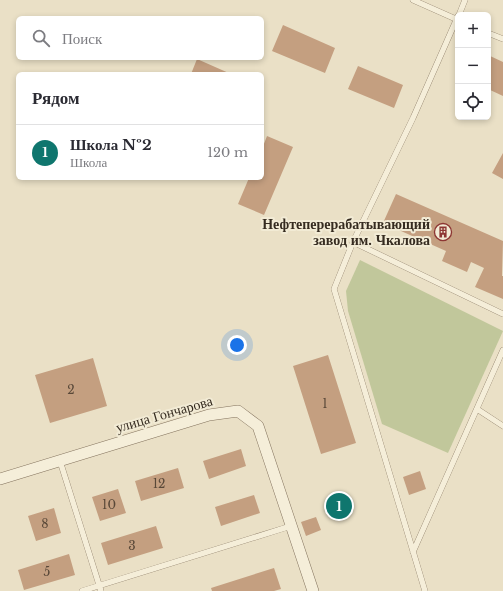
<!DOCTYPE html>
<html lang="ru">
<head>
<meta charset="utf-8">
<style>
  body { margin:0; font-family:"Libre Baskerville",serif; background:#f7f7f7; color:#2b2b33 }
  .controls { position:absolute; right:12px; top:12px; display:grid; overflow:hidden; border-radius:6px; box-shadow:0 2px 6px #0003 }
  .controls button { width:36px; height:36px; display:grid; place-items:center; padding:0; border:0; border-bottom:1px solid #e1e1e2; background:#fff; color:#2b2b33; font:20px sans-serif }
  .you { position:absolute; left:237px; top:345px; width:14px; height:14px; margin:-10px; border:3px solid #fff; border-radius:50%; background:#1a73e8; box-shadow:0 0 0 6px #1a73e833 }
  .badge { display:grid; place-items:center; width:26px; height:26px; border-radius:50%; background:#0f766e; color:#fff; font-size:13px; font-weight:700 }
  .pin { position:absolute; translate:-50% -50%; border:2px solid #fff; box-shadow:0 1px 4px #0006 }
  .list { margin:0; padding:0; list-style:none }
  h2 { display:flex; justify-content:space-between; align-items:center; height:52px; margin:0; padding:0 16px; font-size:17px }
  h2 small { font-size:13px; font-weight:400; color:#7c7c81 }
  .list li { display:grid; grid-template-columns:26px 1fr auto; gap:12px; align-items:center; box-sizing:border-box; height:56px; padding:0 16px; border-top:1px solid #e1e1e2 }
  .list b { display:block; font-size:15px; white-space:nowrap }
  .list p { margin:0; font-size:13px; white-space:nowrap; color:#7c7c81 }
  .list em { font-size:13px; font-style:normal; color:#7c7c81 }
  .icon { flex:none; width:22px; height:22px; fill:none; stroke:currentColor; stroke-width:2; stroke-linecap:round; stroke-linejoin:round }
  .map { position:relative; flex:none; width:503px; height:591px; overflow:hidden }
  .search { position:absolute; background:#fff; box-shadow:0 2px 6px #0003; left:16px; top:16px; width:248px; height:44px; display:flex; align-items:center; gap:10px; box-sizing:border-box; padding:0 14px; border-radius:6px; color:#7c7c81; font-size:15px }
  .panel { position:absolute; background:#fff; box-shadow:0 2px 6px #0003; left:16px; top:72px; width:248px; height:108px; border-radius:6px }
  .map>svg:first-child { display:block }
  .green { fill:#c1c79b }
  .building { fill:#c49f80 }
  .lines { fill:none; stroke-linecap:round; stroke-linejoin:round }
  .lane-casing { stroke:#84735e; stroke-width:6 }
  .street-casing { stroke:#84735e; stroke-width:12 }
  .lane { stroke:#f5eed9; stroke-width:5.5 }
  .street { stroke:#f5eed9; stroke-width:11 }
  .labels { text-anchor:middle; stroke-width:4; stroke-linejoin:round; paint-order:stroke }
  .number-label { font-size:12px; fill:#594838 }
  .poi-label { font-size:14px; font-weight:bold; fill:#352b20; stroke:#f2ebd5; text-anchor:end }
  .street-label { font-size:14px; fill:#352b20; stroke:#f2ebd5 }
</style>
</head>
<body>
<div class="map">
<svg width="503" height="591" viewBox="0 0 503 591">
  <rect width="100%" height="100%" fill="#eae0c6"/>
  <!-- green -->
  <path class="green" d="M360 260 503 331 448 453 382 424 348 311 346 291Z"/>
  <!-- building -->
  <path class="building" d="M283 25 335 48 325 73 272 51Z
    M488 55 503 62V96L488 89Z
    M197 59 231 74H191Z
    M358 66 403 85 394 108 348 89Z
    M267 136 293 147 264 215 238 204 249 178H262V149Z
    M503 153V179L492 173Z
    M396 194 503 241 502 276H503V299L475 287 484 268 471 262 467 272 442 261 446 251 383 223Z
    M328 355 356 443 321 454 293 366Z
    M93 358 107 406 50 423 35 375Z
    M241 449 246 466 209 479 203 461Z
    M178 468 184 488 141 501 135 481Z
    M420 471 426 489 409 495 403 477Z
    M118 489 126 513 100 521 92 497Z
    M254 495 260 513 221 526 215 507Z
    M54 508 61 533 36 541 28 516Z
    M316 517 321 530 306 536 301 522Z
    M156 526 163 548 108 565 101 543Z
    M69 554 75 575 24 590 18 570Z
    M274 568 281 589 274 591H212L211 588Z"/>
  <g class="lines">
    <!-- lane casing -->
    <g class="lane-casing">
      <path id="lane" d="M413 0 458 20
        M459 15 465 0
        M488 33 503 39
        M353 242 503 314
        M477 409 503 426
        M60 461 101 591
        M413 552 503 350
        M82 591 291 526
        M425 591 334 289 353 242 413 118 458 16"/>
    </g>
    <!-- street casing -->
    <g class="street-casing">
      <path id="street" d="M0 479 209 415 238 411 258 426 313 591"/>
    </g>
    <!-- lane -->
    <use href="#lane" class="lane"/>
    <!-- street -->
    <use href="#street" class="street"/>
  </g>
  <!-- icons -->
  <defs>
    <g id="building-ring" transform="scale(0.9)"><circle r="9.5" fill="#f2ebd5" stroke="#8d3633" stroke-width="1.5"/><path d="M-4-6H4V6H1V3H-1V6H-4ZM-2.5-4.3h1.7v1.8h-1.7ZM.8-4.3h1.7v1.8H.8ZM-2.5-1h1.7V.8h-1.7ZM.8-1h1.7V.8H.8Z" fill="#8d3633"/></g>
  </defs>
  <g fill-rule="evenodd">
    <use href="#building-ring" x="443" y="232"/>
  </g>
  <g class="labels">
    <!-- number labels -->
    <g class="number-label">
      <text x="71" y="394">2</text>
      <text x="325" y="408">1</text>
      <text x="159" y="488">12</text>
      <text x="109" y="509">10</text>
      <text x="45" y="528">8</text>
      <text x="132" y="550">3</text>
      <text x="47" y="576">5</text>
    </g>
    <!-- poi labels -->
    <g class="poi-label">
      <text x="430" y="229">Нефтеперерабатывающий<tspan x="430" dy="16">завод им. Чкалова</tspan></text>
    </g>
    <!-- street labels -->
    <g class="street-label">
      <text transform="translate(164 414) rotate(-16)" y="5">улица Гончарова</text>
    </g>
  </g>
</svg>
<div class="controls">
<button>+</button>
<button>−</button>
<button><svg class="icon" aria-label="locate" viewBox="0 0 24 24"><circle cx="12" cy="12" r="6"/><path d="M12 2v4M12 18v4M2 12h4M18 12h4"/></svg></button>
</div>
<div class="you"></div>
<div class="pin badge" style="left:339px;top:506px">1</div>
<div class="search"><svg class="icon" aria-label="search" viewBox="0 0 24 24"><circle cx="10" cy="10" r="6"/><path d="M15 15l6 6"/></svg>Поиск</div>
<section class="panel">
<h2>Рядом<small></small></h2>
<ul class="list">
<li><span class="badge">1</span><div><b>Школа №2</b><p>Школа</p></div><em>120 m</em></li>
</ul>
</section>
</div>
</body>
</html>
